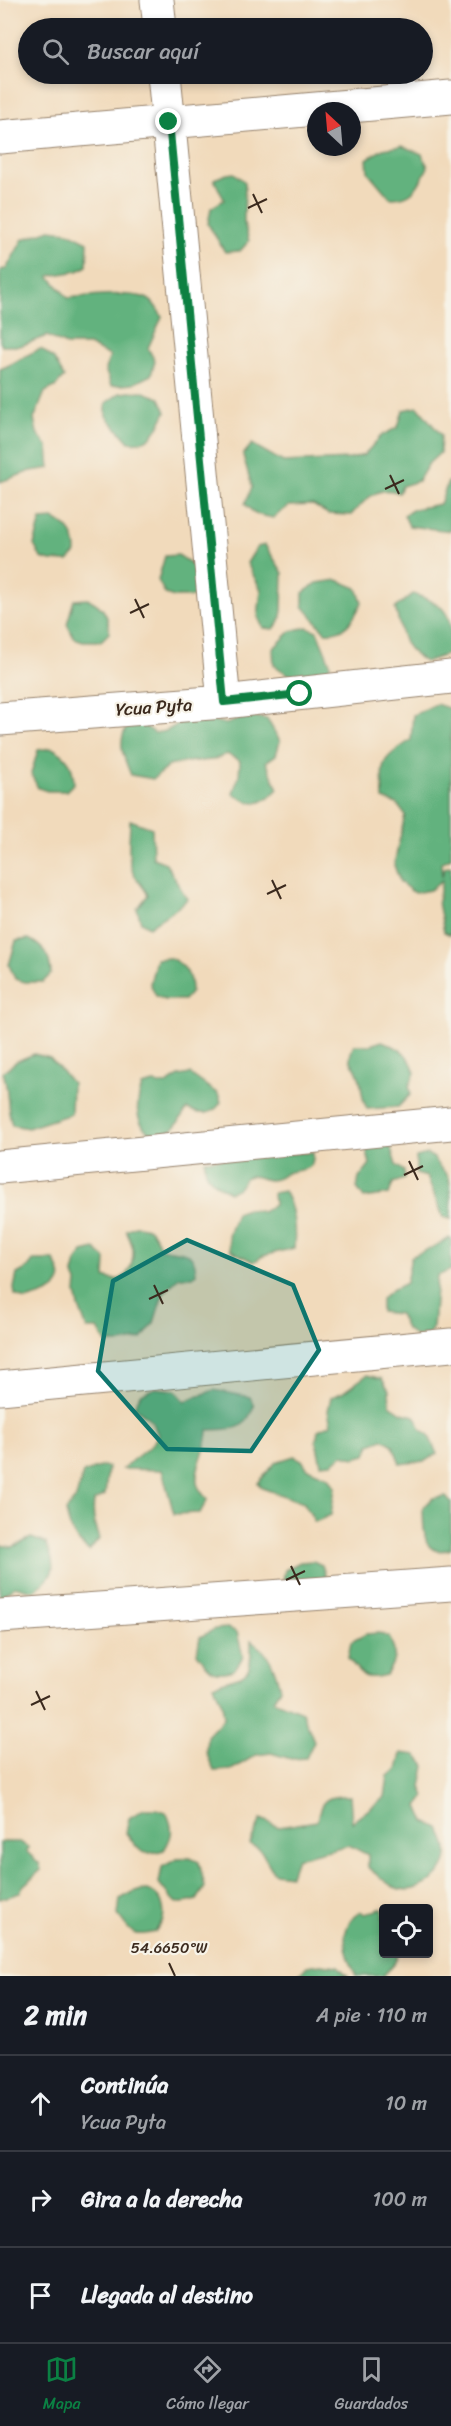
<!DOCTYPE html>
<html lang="es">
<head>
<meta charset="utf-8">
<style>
  body { margin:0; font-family:Sriracha,sans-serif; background:#20242c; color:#f1f3f6 }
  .controls { position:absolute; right:18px; bottom:18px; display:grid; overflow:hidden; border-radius:6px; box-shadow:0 3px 9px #0003 }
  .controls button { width:54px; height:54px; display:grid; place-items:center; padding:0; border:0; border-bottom:2px solid #363941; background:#171b24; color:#f1f3f6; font:30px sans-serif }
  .compass { position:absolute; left:307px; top:102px; width:54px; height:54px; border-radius:50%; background:#171b24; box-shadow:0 3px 9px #0003; rotate:334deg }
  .stop { position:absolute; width:18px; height:18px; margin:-14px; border:4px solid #0b8043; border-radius:50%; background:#fff }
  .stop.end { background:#0b8043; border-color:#fff; box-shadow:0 2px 6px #0008 }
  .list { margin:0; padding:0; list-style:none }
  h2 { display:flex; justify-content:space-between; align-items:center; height:78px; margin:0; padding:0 24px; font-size:26px }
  h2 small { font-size:20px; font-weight:400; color:#9ea1a6 }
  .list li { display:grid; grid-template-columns:39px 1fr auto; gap:18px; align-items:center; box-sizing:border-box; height:96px; padding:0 24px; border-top:2px solid #363941 }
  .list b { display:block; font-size:22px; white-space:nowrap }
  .list p { margin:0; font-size:20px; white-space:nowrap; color:#9ea1a6 }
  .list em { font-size:20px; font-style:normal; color:#9ea1a6 }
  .icon { flex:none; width:33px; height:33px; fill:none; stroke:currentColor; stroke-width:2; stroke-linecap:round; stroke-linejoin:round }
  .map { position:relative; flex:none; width:451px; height:1976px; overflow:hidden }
  .search { position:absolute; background:#171b24; box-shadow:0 3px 9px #0003; left:18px; right:18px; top:18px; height:66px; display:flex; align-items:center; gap:15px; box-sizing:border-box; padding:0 21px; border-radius:33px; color:#9ea1a6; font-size:22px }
  .sheet { height:366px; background:#171b24 }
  nav { display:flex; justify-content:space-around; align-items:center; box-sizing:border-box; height:84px; border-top:2px solid #363941; background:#171b24; font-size:16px; color:#9ea1a6 }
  nav a { display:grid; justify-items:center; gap:3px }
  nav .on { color:#0b8043 }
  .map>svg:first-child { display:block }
  .forest { fill:#62b27e; stroke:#4e6e4e; stroke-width:1.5 }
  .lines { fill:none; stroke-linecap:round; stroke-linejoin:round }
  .minor-casing { stroke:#96826c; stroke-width:35 }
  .minor { stroke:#fff; stroke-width:33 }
  .route { stroke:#0b8043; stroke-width:8 }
  .marked { fill:#0f766e; fill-opacity:0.2; stroke:#0f766e; stroke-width:4.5; stroke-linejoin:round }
  .ticks { fill:none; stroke:#3b2a1e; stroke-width:2 }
  .labels { text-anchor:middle; stroke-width:4.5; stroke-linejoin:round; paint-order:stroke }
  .street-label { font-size:18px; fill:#3b2a1e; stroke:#f7f3e8 }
  .ticks-label { font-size:15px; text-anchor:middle; fill:#3b2a1e; stroke:#f7f3e8; stroke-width:4.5; stroke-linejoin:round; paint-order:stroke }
</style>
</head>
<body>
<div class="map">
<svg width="451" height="1976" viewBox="0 0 451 1976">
  <rect width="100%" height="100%" fill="#f7f3e8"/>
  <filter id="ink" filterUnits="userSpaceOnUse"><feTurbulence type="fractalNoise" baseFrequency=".0167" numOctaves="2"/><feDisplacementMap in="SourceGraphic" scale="12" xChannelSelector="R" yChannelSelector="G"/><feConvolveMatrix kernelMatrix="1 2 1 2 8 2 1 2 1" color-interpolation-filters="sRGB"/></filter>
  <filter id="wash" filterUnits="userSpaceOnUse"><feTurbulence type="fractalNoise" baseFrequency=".008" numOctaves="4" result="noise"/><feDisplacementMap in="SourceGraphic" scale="24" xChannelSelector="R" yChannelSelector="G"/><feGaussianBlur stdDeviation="1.35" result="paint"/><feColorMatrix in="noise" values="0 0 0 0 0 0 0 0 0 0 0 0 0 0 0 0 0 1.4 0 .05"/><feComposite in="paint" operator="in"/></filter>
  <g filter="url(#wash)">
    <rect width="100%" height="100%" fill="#f1dabb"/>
    <!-- forest -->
    <path class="forest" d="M402 146 422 154 428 167C418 186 414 199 390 198L368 172 367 159 383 149Z
      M234 173 245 182 244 223 249 241 240 251 225 252 208 224 211 208 224 200 214 179 227 174Z
      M50 230 68 232 88 242 87 266 78 271 49 276 68 298C85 296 133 291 148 299 155 303 158 310 162 317L148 348 155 361 151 375 133 384 111 386 105 369 110 356 89 345H66L47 336 20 346H2L0 341V270L6 269 23 239Z
      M41 349 54 359 64 377 55 387 45 392 34 419 37 433 48 447 50 468 31 471 0 482V369C15 364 26 354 41 349Z
      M141 391 160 398 166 412C156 431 152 445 129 442L106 416V403L120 393Z
      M418 407 441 435 440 453 429 463 418 481 402 486 399 493C378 484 364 501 351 515L328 514 313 505 289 506 273 518 255 514 245 504 252 487 243 455 252 444 283 462 350 459 364 455 381 436 398 427 403 410Z
      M451 481V531L409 526 404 515 414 509 440 504 448 482Z
      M54 519C70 527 76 536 76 553L68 561H50L41 558 34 545 41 520Z
      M265 545 283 573 282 611 280 621 274 629 263 628 258 617 261 590 247 563 257 547Z
      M178 555 195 566 200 589 192 597H174L165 594 158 580 165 556Z
      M337 580 357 588 362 602C353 620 347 634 325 632L303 606V593L317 583Z
      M413 594C451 607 451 614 451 653L425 662C398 644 404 636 395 608Z
      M88 599C104 606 109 616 109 633L101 641H83L74 638 67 624 74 600Z
      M307 627 317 631 330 663 328 675C303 682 294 680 274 665L273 649 291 631Z
      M436 704 451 709V858L441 863 442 877 444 868 451 866V935L444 932 438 902 442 881 430 890 414 893 400 882 394 865 405 815 397 804 383 799C382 761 378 762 411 740L413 715Z
      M249 716 267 719 280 741 276 755 266 762 278 789C261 807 251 807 233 793L239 776 240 761 227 754 213 760 185 762 169 766 153 779 131 775C124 758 116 743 128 725H143L155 733 166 731 187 719H205L226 724Z
      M52 748C68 756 73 765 74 783L66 791H47L38 788 31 774 38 750Z
      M130 820 152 828 153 858 166 863 187 899C175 912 163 916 149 927L141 922 137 909 148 895C144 887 138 882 134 874 126 860 130 836 130 820Z
      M29 939C45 948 50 956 51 974L43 982H25L15 979 9 965 16 941Z
      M170 958C186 965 191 975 191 992L184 1000H165L156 996 150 984 156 959Z
      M382 1041C400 1048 410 1054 415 1073L409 1086 411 1094 398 1107 367 1109C359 1094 364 1086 357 1072 356 1068 351 1063 350 1059 350 1055 352 1049 354 1045H370Z
      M34 1054 50 1058 72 1083 71 1114 28 1128 12 1125C6 1107 9 1090 3 1072L17 1061Z
      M190 1074 218 1094 221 1102C213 1116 201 1115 187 1109 174 1129 174 1134 149 1133 134 1119 136 1105 142 1086L154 1083 165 1085 179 1076Z
      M371 1140 390 1145 396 1165 404 1171V1179L393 1183 389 1194 364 1198 357 1188 359 1178 370 1164 366 1149Z
      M313 1152C315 1174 300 1168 287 1173 280 1176 279 1180 270 1180 264 1180 257 1176 251 1176 243 1176 243 1184 238 1188 235 1190 232 1191 229 1192 214 1183 203 1178 205 1160Z
      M427 1154 434 1158C437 1168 445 1170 449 1178 451 1189 451 1207 451 1219L443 1217 427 1177 416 1174V1157Z
      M284 1191C294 1208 296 1228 294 1248L263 1256 254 1262 230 1250 228 1236 236 1213 247 1209 263 1212 274 1205 273 1193Z
      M135 1226C153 1226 153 1233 161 1248 181 1254 195 1246 196 1274L193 1277H179L163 1294 154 1323 142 1339 121 1343H106L98 1329H87L79 1307 76 1293 77 1282 73 1274 76 1262 83 1252 95 1249 106 1259 105 1277C125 1287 134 1267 133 1249 132 1243 128 1236 126 1230Z
      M449 1238 451 1239V1270L437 1276 433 1327 428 1335 415 1336 406 1329 399 1314 381 1312V1299L392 1290 406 1283 411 1257C424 1250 437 1247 449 1238Z
      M34 1260H54C56 1264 59 1269 60 1273 65 1291 38 1296 26 1300L15 1295 14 1288 17 1274 28 1268Z
      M367 1375 382 1379 389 1390 390 1405 402 1413 415 1416 421 1429 428 1434 437 1454 425 1461 400 1464 393 1445 383 1439 370 1444 366 1455 355 1458 343 1455 332 1463 321 1464 316 1441 318 1430 331 1424 328 1411 331 1397 342 1393Z
      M155 1388 175 1390 185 1401 214 1390 250 1397 254 1406C243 1434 234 1428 208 1430 208 1448 195 1465 197 1483 198 1489 204 1495 207 1500L200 1513 174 1514 162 1470 123 1469C134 1456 150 1451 158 1435L152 1421 134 1406 141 1394Z
      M294 1456 302 1460 307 1468 329 1477 335 1487 331 1515 315 1522 304 1503 262 1488 258 1483 276 1462Z
      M103 1466 108 1467 105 1495 94 1501C92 1515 94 1526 99 1539L89 1551C75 1540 69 1530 66 1511L76 1498 83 1473Z
      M446 1496 451 1502V1549C420 1559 424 1527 423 1507L433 1498Z
      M31 1538 46 1543C57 1568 56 1577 33 1591L15 1586 0 1597V1545L13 1547Z
      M313 1561 322 1565 327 1581 282 1586 285 1570 300 1562Z
      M228 1628 237 1632 243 1657 234 1670C211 1676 211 1671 197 1653L200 1637 215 1629Z
      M379 1633 389 1637C397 1653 396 1660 386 1675 362 1681 363 1676 348 1658L351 1642 366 1634Z
      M251 1640C270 1654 275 1667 280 1689L273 1700 302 1712 314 1741 306 1758 291 1759 271 1753 256 1755 231 1770 214 1771 206 1752 207 1736 224 1718 222 1704 214 1685C246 1672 252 1682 251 1640Z
      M401 1753 416 1755 425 1766 421 1787 425 1796 418 1806 425 1822 439 1828C442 1835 447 1843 447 1850 450 1874 417 1898 394 1887 386 1883 376 1873 368 1868V1855L349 1845 297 1858 291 1875 274 1873 260 1849 250 1844 261 1819 279 1827 317 1821C320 1799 328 1795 350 1796L352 1822 385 1797 388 1776 397 1770Z
      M144 1809H157L166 1812C174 1828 173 1836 164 1850 139 1857 141 1852 126 1833L129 1818Z
      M4 1842H20L28 1847 27 1852 39 1863 41 1870 23 1886 20 1893 0 1899V1843Z
      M190 1858 199 1862 205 1887 197 1900C173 1907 174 1902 159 1883L162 1867 177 1859Z
      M148 1890C159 1894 166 1906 163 1919 162 1923 157 1928 155 1932 131 1938 132 1933 118 1915L120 1899 135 1891Z
      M380 1909H383L384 1954H398L395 1962 383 1976H356C346 1954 336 1928 360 1912L365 1914Z
      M321 1964 338 1966 348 1976H298L307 1966Z"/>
  </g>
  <g filter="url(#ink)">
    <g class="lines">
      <!-- minor casing -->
      <g class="minor-casing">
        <path id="minor" d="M157 0 160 28
          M164 74 224 702
          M0 137 451 97
          M0 719 224 702 451 677
          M0 1167 451 1123
          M0 1388 451 1345
          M0 1616 451 1584"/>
      </g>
      <!-- minor -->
      <use href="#minor" class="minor"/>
    </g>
  </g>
  <g class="lines" filter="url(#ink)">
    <!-- route -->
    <path class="route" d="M169 122 224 702 300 694"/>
  </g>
  <!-- marked area -->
  <path class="marked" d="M187 1240 293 1285 319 1350 251 1451 167 1449 98 1371 113 1281Z"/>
  <!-- ticks -->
  <path class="ticks" d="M253 194 262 213M248 208 267 199M390 475 399 494M385 489 404 480M135 599 144 618M130 613 149 604M272 880 281 899M267 894 286 885M409 1161 418 1180M404 1175 423 1166M154 1285 163 1304M149 1299 168 1290M291 1566 300 1585M286 1580 305 1571M36 1691 45 1710M31 1705 50 1696M169 1963 175 1976"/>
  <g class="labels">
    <!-- street labels -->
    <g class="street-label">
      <text transform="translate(154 707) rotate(-4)" y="6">Ycua Pyta</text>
    </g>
  </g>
  <g class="ticks-label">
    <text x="169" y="1953">54.6650°W</text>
  </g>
</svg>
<div class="controls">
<button><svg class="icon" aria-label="locate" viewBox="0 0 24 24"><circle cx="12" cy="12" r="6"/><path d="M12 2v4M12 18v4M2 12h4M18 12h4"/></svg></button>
</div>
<svg class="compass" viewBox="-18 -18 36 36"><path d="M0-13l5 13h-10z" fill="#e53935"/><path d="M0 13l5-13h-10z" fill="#9ea1a6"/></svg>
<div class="stop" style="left:300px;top:694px"></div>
<div class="stop end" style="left:169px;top:122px"></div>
<div class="search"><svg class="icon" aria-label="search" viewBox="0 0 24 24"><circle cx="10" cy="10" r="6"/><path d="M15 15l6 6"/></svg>Buscar aquí</div>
</div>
<section class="sheet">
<h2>2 min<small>A pie · 110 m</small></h2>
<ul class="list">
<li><svg class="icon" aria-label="ahead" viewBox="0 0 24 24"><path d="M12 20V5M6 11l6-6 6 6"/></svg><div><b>Continúa</b><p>Ycua Pyta</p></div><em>10 m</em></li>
<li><svg class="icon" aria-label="right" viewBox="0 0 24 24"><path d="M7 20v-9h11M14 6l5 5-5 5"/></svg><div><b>Gira a la derecha</b></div><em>100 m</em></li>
<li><svg class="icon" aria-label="arrive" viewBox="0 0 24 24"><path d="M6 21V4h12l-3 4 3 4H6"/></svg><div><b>Llegada al destino</b></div></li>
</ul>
</section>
<nav>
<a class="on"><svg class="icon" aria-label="map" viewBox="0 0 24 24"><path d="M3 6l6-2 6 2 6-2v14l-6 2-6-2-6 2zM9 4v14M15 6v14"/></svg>Mapa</a>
<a><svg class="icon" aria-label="directions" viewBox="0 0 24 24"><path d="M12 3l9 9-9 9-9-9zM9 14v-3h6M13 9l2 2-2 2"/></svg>Cómo llegar</a>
<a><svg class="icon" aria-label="saved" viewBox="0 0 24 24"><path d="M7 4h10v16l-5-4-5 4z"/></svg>Guardados</a>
</nav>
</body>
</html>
